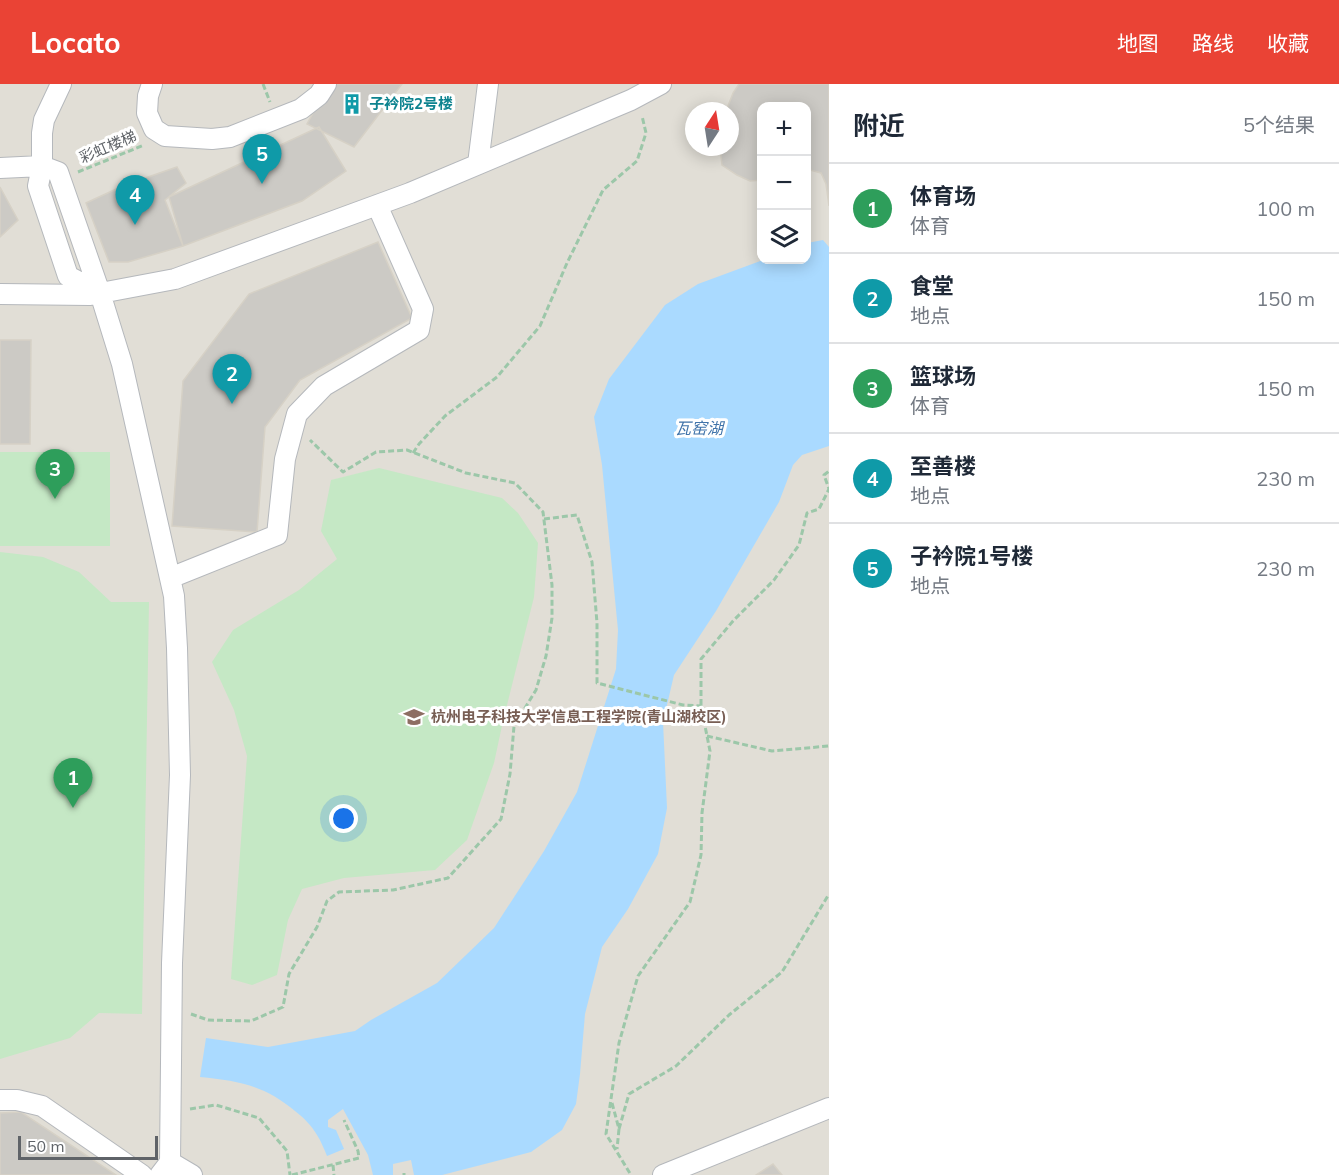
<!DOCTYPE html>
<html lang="zh">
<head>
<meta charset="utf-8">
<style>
  body { margin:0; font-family:Mulish,"Noto Sans SC",sans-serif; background:#f2f2f3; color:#1f2937 }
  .controls { position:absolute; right:18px; top:18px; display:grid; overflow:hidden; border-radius:12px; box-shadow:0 3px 15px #0003 }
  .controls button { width:54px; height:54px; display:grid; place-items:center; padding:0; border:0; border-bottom:2px solid #e0e1e3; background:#fff; color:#1f2937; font:30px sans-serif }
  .compass { position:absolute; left:685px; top:18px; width:54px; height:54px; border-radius:50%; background:#fff; box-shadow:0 3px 15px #0003; rotate:12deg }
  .scale { position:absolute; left:18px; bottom:15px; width:140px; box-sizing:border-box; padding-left:6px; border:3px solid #5f6368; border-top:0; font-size:16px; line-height:21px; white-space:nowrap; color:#5f6368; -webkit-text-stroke:4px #fff; paint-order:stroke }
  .you { position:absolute; left:344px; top:735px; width:21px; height:21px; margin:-15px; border:4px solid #fff; border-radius:50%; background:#1a73e8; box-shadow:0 0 0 9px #1a73e833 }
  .badge { display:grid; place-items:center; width:39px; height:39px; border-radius:50%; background:#ea4335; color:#fff; font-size:20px; font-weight:700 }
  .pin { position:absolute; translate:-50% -50px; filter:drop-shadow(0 2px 3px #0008) }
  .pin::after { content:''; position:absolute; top:32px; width:21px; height:18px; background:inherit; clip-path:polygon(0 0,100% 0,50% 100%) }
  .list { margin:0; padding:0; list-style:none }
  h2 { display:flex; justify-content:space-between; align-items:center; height:78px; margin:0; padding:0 24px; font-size:26px }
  h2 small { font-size:20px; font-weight:400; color:#747a83 }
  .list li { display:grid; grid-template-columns:39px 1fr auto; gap:18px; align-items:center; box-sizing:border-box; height:90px; padding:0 24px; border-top:2px solid #e0e1e3 }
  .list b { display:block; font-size:22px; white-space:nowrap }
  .list p { margin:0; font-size:20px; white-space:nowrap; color:#747a83 }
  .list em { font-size:20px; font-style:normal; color:#747a83 }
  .icon { flex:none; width:33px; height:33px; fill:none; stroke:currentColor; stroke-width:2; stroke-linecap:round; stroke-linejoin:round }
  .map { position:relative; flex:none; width:829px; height:1091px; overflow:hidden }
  header { display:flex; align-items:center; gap:36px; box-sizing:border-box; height:84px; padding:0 30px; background:#ea4335; color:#fff }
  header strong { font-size:28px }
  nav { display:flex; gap:33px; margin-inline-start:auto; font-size:21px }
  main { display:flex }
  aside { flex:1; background:#fff }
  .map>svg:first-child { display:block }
  .education { fill:#e1ded6; fill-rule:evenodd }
  .green { fill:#c5e8c5 }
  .water { fill:#aadaff }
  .building { fill:#cccac5; stroke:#d6d1c6; stroke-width:1.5 }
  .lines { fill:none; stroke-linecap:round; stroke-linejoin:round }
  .minor-casing { stroke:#b5b8bc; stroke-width:22 }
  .path { stroke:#9cc7a9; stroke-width:3; stroke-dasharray:6 3; stroke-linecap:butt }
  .minor { stroke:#fff; stroke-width:20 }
  .labels { text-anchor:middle; stroke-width:6; stroke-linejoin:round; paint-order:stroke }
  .culture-label { font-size:15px; font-weight:bold; fill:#0d838f; stroke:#fff; text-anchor:start }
  .street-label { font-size:15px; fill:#5f6368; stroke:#fff }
  .education-label { font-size:15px; font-weight:bold; fill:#785e54; stroke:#fff; text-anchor:start }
  .water-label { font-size:16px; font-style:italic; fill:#4174aa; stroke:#fff }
</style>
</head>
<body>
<header>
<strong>Locato</strong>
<nav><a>地图</a><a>路线</a><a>收藏</a></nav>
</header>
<main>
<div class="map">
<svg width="829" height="1091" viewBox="0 0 829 1091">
  <rect width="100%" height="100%" fill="#f1efe8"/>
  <!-- education -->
  <path class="education" d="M0 0H829V1091H0ZM762 22H806V176H762ZM694 27H730V63H694Z"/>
  <!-- green -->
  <path class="green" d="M0 368H110V462H0Z
    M379 384 502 414 518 429 538 459 534 513 503 637 494 679 467 756 435 786 344 794 302 805 288 836 277 891 252 901 231 895 247 672 234 626 212 578 233 546 299 506 337 475 321 447 331 396Z
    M0 468 43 473 79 488 111 518H149L142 930 99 929 70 954 0 975Z"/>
  <!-- water -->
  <path class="water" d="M823 156 829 163V362L802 371 793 381 779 418 716 527 674 591 663 638 667 724 658 770 628 825 602 863 585 930 580 990 576 1020 562 1046 531 1068 442 1091H414L411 1076 393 1080V1091H373L368 1071 343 1025 328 1036V1043L336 1046 344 1065 327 1072C324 1065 321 1057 317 1051 312 1042 303 1033 295 1027 264 1001 239 997 200 993L206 954 268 963 355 947 371 936 437 899 494 844 544 767 577 708 616 585 618 546 602 381 594 333 609 295 665 221 698 200 763 176H806L807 159Z"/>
  <!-- building -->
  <path class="building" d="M329 0H402L354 63 307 40Z
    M739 0H829V122L826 100 821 89 806 85V22H762V96L750 97 737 91 722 81 720 63H730V27H726L733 9Z
    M319 43 346 87 302 117 183 162 169 113Z
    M177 83 186 99 165 116 183 162 128 178H109L86 119 125 101Z
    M0 103 18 136 0 153Z
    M378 158 412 234 300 296 265 343 257 448 172 442 183 297 249 210Z
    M0 256H31L30 360H0Z
    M21 1028 116 1091H0V1029Z
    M773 1080 782 1091H756Z"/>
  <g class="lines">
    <!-- minor casing -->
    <g class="minor-casing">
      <path id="minor" d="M61 0 44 36 42 49V82L58 88 100 209 122 280 174 512 177 564 180 691 172 879 170 1078 160 1091
        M152 0 148 12 147 29 154 45 165 52 212 55 230 53 301 25 319 11 326 0
        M478 80 488 0
        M0 84 42 82 38 102 68 192 100 209
        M0 210 90 211 175 195 410 109 631 16 661 0
        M170 494 277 451 285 375 297 330 324 302 419 246 423 225 377 121
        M0 1016H17L42 1022 142 1091
        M170 1078 192 1091
        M663 1091 829 1024"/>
    </g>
    <!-- path -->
    <path class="path" d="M263 0 270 18
      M78 88 144 61
      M413 369 419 360 445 332 497 293 540 242 567 179 603 106 637 77 646 49 642 32
      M544 435 577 431 592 478 597 539V599L683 621 701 622 710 667 702 729 701 771 690 818 638 892 619 959 606 1050 631 1091
      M701 621V575L733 537 774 496 799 461 807 429 819 425 829 405 824 391 829 387
      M707 652 772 667 829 662
      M191 930 208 936 251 937 283 923 289 890 317 843 327 817 339 808 393 806 448 794 501 735 510 690 514 642 536 606 546 572 552 534V501L543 428 515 399 466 389 407 366 376 368 343 388 310 356
      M612 1019 619 1045 617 1065
      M190 1025 216 1021 259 1034 287 1067 290 1091
      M619 1045 629 1010 676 982 729 931 782 888 829 810
      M333 1081 334 1091
      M404 1089V1091
      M292 1091 359 1074 358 1067 344 1036"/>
    <!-- minor -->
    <use href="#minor" class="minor"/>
  </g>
  <!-- icons -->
  <defs>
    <g id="building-bare" transform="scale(1.62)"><path d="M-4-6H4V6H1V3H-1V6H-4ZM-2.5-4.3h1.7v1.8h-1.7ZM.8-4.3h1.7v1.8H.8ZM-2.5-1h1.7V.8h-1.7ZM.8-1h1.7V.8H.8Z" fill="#0f9aa8" stroke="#fff" stroke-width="2.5" paint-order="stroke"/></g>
    <g id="university-bare" transform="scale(1.62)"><path d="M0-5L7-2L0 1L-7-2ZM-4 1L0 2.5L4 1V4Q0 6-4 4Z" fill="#8d6e63" stroke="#fff" stroke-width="2.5" paint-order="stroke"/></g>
  </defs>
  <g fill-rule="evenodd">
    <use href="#building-bare" x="352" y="20"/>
    <use href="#university-bare" x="414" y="633"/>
  </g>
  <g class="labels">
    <!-- culture labels -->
    <g class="culture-label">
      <text x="369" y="25">子衿院2号楼</text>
    </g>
    <!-- street labels -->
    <g class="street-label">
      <text transform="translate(108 63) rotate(-23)" y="5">彩虹楼梯</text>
    </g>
    <!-- education labels -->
    <g class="education-label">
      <text x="431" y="638">杭州电子科技大学信息工程学院(青山湖校区)</text>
    </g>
    <!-- water labels -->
    <g class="water-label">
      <text x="699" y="350">瓦窑湖</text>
    </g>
  </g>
</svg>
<div class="controls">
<button>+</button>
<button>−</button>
<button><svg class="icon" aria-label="layers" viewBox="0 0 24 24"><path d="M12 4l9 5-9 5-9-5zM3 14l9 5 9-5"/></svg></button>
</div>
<svg class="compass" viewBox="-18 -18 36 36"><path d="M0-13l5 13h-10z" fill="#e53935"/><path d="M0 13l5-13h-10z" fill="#747a83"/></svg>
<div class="scale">50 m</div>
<div class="you"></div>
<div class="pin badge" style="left:73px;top:724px;background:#2e9e5b">1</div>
<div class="pin badge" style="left:232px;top:320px;background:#0f9aa8">2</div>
<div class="pin badge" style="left:55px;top:415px;background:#2e9e5b">3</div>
<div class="pin badge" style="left:135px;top:141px;background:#0f9aa8">4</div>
<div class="pin badge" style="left:262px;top:100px;background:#0f9aa8">5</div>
</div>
<aside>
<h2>附近<small>5个结果</small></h2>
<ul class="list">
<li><span class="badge" style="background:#2e9e5b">1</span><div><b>体育场</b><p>体育</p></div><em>100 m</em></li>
<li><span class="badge" style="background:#0f9aa8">2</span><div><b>食堂</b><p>地点</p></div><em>150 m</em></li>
<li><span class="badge" style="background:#2e9e5b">3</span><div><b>篮球场</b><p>体育</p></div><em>150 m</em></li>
<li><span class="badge" style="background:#0f9aa8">4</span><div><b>至善楼</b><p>地点</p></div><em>230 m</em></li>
<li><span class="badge" style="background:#0f9aa8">5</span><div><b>子衿院1号楼</b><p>地点</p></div><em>230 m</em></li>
</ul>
</aside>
</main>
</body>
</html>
